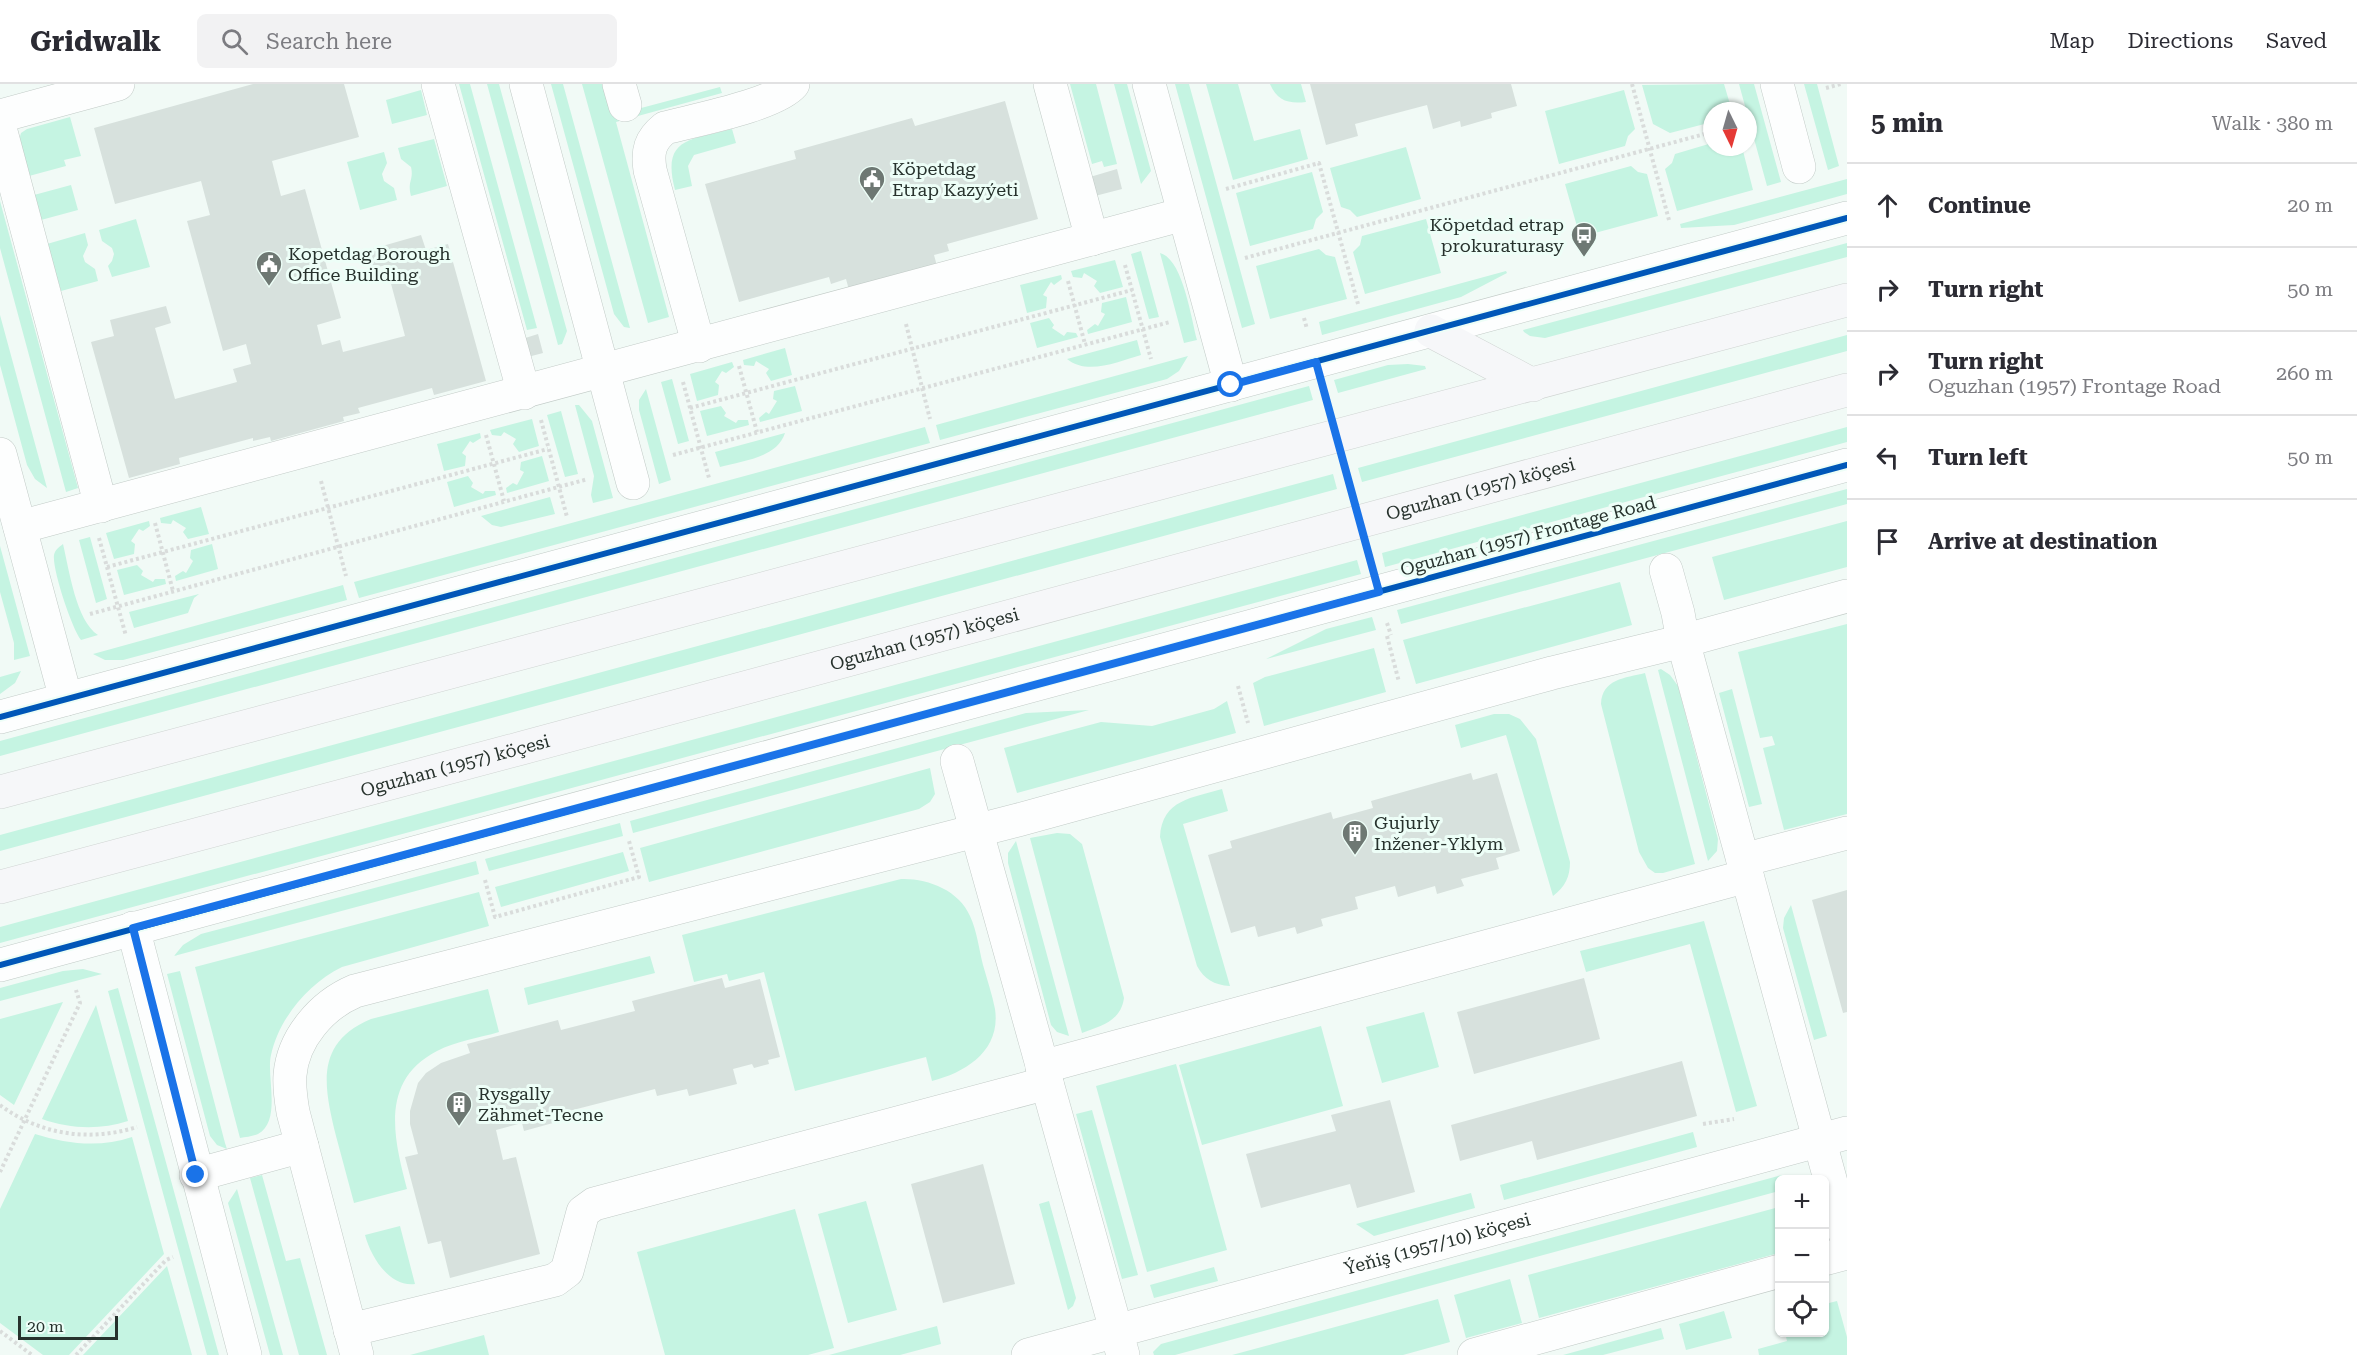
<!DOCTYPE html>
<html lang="en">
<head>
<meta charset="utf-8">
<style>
  body { margin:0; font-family:"Roboto Serif",serif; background:#f2f2f3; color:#2b2b33 }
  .controls { position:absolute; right:18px; bottom:18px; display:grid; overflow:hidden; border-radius:9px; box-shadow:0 2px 4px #0004 }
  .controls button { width:54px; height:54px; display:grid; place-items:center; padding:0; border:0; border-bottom:2px solid #e1e1e2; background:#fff; color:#2b2b33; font:30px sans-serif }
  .compass { position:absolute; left:1703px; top:18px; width:54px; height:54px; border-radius:50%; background:#fff; box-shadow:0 2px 4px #0004; rotate:175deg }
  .scale { position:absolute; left:18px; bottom:15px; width:100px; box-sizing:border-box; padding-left:6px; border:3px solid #27322d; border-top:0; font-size:16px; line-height:21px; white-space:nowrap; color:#27322d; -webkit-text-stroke:4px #edfef7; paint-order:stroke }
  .stop { position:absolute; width:18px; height:18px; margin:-14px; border:4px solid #1a73e8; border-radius:50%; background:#fff }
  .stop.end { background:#1a73e8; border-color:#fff; box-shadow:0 2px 6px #0008 }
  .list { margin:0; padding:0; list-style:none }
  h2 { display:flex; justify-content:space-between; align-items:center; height:78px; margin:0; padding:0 24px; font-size:26px }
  h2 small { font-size:20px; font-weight:400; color:#7c7c81 }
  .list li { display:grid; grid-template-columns:39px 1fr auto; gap:18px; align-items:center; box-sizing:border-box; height:84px; padding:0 24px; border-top:2px solid #e1e1e2 }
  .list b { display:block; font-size:22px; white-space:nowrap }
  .list p { margin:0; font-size:20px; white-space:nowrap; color:#7c7c81 }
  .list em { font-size:20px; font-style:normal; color:#7c7c81 }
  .icon { flex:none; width:33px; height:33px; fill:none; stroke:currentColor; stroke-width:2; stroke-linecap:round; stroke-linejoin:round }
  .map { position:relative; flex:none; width:1847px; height:1271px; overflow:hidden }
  header { display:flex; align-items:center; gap:36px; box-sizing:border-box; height:84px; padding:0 30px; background:#fff; border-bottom:2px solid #e1e1e2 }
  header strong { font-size:28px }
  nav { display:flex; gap:33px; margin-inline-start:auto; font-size:21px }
  .search { width:420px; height:54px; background:#f2f2f3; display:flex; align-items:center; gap:15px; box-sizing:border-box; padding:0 21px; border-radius:9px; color:#7c7c81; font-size:22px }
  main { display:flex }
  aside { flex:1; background:#fff }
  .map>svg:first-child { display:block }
  .green { fill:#c5f4e2 }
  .building { fill:#d7e1dd }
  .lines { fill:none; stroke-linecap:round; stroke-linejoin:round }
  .minor-casing { stroke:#c2cbc7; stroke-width:34 }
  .major-casing { stroke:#cfd4d2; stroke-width:34 }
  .path { stroke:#d9dcdb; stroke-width:4; stroke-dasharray:3 3; stroke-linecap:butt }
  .minor { stroke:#fdfefe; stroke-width:33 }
  .major { stroke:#f6f7f9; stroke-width:33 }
  .cycleway-casing { stroke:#edfef7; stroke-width:10 }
  .cycleway { stroke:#0057b8; stroke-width:6 }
  .route { stroke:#1a73e8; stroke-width:8 }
  .labels { text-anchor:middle; stroke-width:6; stroke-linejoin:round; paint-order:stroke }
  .poi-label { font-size:18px; fill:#27322d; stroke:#edfef7; text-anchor:start }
  .street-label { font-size:18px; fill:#27322d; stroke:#edfef7 }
</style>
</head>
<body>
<header>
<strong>Gridwalk</strong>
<div class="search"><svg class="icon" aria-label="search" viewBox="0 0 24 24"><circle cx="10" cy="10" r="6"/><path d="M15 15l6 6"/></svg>Search here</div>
<nav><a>Map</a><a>Directions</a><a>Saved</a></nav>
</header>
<main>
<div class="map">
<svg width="1847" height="1271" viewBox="0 0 1847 1271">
  <rect width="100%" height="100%" fill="#f1faf6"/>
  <!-- green -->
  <path class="green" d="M459 0H470L537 244 527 246Z
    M487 0H499L567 247 562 260 558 261Z
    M551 0H563L630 244 624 243 614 230Z
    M582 0H606L615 31 720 3 722 9 616 38 669 233 648 239Z
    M1070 0H1096L1117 80 1104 83 1102 77 1092 80Z
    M1114 0H1127L1151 87 1141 100Z
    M1175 0H1189L1255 240 1242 244Z
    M1206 0H1238L1254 57 1300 45 1308 75 1233 96Z
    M1270 0H1301L1306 18C1289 20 1277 17 1270 0Z
    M1724 0 1732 27H1712V38L1670 49 1653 40 1642 1Z
    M1739 0H1754L1781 98 1767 102Z
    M1804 0H1817L1839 82 1828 86Z
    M421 6 427 31 392 40 386 16Z
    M1624 6 1635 45 1628 52 1625 62 1559 80 1545 27Z
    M70 33 81 72 64 76 66 82 29 92 19 56 21 49 27 45Z
    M732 45 736 59 694 71 688 82 692 102 675 106C661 53 691 56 732 45Z
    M434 55 447 102 411 112C407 97 414 96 411 83L401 75 398 64Z
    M1712 59V63H1742L1753 106 1677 127 1665 85 1672 79 1675 70Z
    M1406 63 1421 115 1357 133 1350 126 1341 123 1330 84Z
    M384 68 387 79 382 90 384 97 394 104 397 116 360 126 347 78Z
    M1631 82 1638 88 1647 90 1658 132 1580 153 1565 100Z
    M1312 88 1323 128 1316 135 1313 145 1250 162 1236 109Z
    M1847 95V110L1734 141 1681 144 1680 140Z
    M71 101 78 126 41 136 34 111Z
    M0 117 78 404 66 408 0 164Z
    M136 135 150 183 112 193 108 182 112 177 114 170 112 164 102 157 99 146Z
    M1426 135 1441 189 1365 210 1353 168 1360 161 1362 152Z
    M85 149 88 161 83 172 85 178 95 185 98 197 61 207 47 160Z
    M1847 159V173L1545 254 1530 252 1524 248 1523 246Z
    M1319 165 1326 171 1335 173 1347 215 1270 235 1256 182Z
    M1141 167 1159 233 1149 235 1131 170Z
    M1160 169C1183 175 1191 234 1197 256L1184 259Z
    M1115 176 1123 203 1100 209 1094 202 1097 197 1084 189 1082 194 1073 193 1071 187Z
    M1506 187 1507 189 1461 213 1322 251 1319 238Z
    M1061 191 1062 195 1054 201 1051 198 1043 211 1047 213 1046 224 1027 229 1020 201Z
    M1126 213 1132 238 1088 250 1087 246 1095 240 1098 242 1105 230 1101 228 1102 219Z
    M0 231 47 404 35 395 27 381 0 281Z
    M1049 234 1054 241 1052 244 1064 252 1067 248 1076 249 1078 253 1037 264 1030 239Z
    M1847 251V267L1362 398 1358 384Z
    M1137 256 1141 271C1119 277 1088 292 1067 275Z
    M785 264 792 291 771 297 766 289 769 285 756 277 754 282 744 281 743 276Z
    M1188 272 1179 287 1167 295 940 356 936 341Z
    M732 278 734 283 726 289 722 287 715 298 719 301 718 311 697 317 690 290Z
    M1408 280 1425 282 1426 285 1338 309 1334 296 1388 281Z
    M672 295 689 357 678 360 661 298Z
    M795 302 802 327 760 338 759 334 766 328 769 330 777 317 773 315 774 307Z
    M1309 302 1313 316 0 672V657Z
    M646 305 671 396 659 400 639 326V316Z
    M575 321H579L592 337 613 414 593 419 591 411 594 392Z
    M721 322 726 329 724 332 736 339 738 336H748L749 341 707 352 700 327Z
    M561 327 578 390 565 393 547 331Z
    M532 335 539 362 519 368 513 360 516 355 504 348 501 352 492 351 490 346Z
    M925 343 930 359 359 514 354 498Z
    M1847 343V358L1385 483 1382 469Z
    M480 349 481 354 473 359 470 357 462 369 466 372 465 382 444 387 437 360Z
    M785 349C777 374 742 377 720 383L715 368Z
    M542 372 549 397 507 409 506 404 513 399 517 401 524 388 520 386 521 378Z
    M1333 390 1337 405 0 767V751Z
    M468 392 473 399 471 403 483 410 485 407H495L496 411 454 423 447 398Z
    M1847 405V420L1401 540 1397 526Z
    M550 413 555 430 501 443 492 441 481 432Z
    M201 423 209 450 188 455 183 448 186 444 173 436 171 440 161 439 160 434Z
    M149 437 150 442 143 447 139 445 131 457 135 460 134 470 114 475 106 449Z
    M1847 437V483L1724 516 1712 473Z
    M90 453 107 515 96 519 79 456Z
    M63 460C69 485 76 537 98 551L81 556C72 545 52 485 54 471 55 466 59 463 63 460Z
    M212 460 218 485 176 497 175 492 183 487 186 489 193 477 190 474 191 466Z
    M0 462 30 572 14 576V559L0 508Z
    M1357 476 1361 490 0 859V843Z
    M137 481 143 487 141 491 153 498 155 495H165L166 500 124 511 117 486Z
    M1620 498 1632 541 1416 600 1403 556Z
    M343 501 347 516 123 576H105L93 570Z
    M199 510 194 514 188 529 134 544 129 528Z
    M1372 533 1376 546 1266 575 1326 545Z
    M1847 540V730L1784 746 1763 664 1775 661 1772 652 1760 654 1738 568Z
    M1374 564 1386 608 1264 642 1253 599 1265 593Z
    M1661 585 1670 591 1678 602 1718 755 1717 767 1708 777 1658 586Z
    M21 587 15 599 0 610V593Z
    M1645 589 1695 780 1663 789H1655L1648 784 1639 768 1601 620C1602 595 1625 594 1645 589Z
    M1732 605 1762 720 1749 723 1719 609Z
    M1227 617 1236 649 1017 709 1004 664 1101 638 1152 642 1214 625Z
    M1089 626 633 749 630 737 1026 629Z
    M1494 630H1509L1520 635 1536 655 1570 778C1570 793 1565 803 1553 812L1506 651 1461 664 1455 641Z
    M930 684 935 710 930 718 919 725 649 798 640 764Z
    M1222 705 1228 727 1183 740 1230 902C1214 901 1204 895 1197 882L1160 753C1162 715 1193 714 1222 705Z
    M620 739 623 752 489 787 485 775Z
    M1057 749 1070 750 1082 760 1124 914C1121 937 1101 942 1082 949L1030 754Z
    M1016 757 1069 952 1057 948 1051 941 1008 779V769Z
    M623 768 629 787 501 823 495 803Z
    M476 777 479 790 174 872 183 861 201 850Z
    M901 795C927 794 959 806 970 832 977 847 979 865 983 881 987 895 992 910 995 925 1001 966 967 988 932 997L926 973 795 1007 764 888 729 897 727 890 694 898 682 851Z
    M479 808 489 842 342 883C309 899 279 934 271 971 266 992 282 1037 258 1050 253 1052 246 1053 240 1054L195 883Z
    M1791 821 1827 952 1814 956 1783 844 1784 834Z
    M1704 837 1757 1022 1736 1028 1690 860 1586 888 1580 867Z
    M650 872 655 889 528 921 524 904Z
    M83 885 102 890 0 917V904L63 887Z
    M180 887 225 1059 227 1065 217 1061 210 1052 167 890Z
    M118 904 219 1271H207L108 907Z
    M488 905 499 948C479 954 456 957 437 967 379 997 394 1055 407 1105L354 1119C348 1097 342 1074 336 1052 324 1003 314 959 371 935Z
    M63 918 14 1021 0 1011V935Z
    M96 921 128 1037C100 1046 70 1045 42 1035Z
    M1424 928 1439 983 1382 999 1366 943Z
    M1321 942 1343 1022 1202 1061 1179 981Z
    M1176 980 1227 1166 1147 1188 1096 1002Z
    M1092 1026 1138 1191 1122 1195 1076 1030Z
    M1693 1048 1697 1063 1504 1116 1500 1101Z
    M35 1050C67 1060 100 1064 132 1053L164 1170 69 1271H43L0 1239V1125Z
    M262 1091 286 1177 300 1174 327 1271H299L250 1094Z
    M1782 1091 1783 1095 1780 1096 1779 1107 1175 1271H1154L1153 1268 1161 1260Z
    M237 1105 283 1271H270L228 1119Z
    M1471 1109 1475 1124 1374 1152 1356 1140Z
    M866 1117 897 1226 848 1239 818 1130Z
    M1049 1117 1076 1214 1073 1222 1068 1226 1039 1120Z
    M1779 1123V1169L1539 1234 1528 1191Z
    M795 1125 834 1264 808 1271H665L637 1168Z
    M400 1142 415 1200C389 1203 371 1173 365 1151Z
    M167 1182 192 1271H83Z
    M1214 1183 1218 1197 1154 1214 1150 1201Z
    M1510 1195 1522 1239 1466 1254 1454 1211Z
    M1438 1215 1450 1258 1403 1271H1232Z
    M1837 1217 1847 1253V1271H1759L1758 1265 1787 1257 1785 1249 1824 1248 1825 1220Z
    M1724 1227 1732 1254 1686 1266 1679 1240Z
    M937 1242 941 1260 900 1271H829Z
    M1661 1244 1664 1255 1603 1271H1563Z
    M484 1251 489 1271H410Z"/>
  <!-- building -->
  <path class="building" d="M253 0H344L359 53 272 77 281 112 305 105 341 234 317 241 322 261 340 256 343 268 405 252 386 181 370 185 365 167 421 151 426 166 448 160 486 297 434 311 432 304 358 324 360 329 343 333 344 337 271 357 270 353 253 357V354L179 374 180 380 129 394 91 258 114 252 110 236 166 222 171 239 155 244 175 315 237 298 233 285 251 280 246 260 223 267 187 137 210 131 201 97 115 120 94 44Z
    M1310 0H1511L1517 22 1491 29 1492 34 1461 43 1460 37 1433 45 1427 21 1355 40 1358 52 1326 61Z
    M1005 17 1038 135 947 160 949 167 934 171 937 182 849 206 846 195 831 200 829 193 739 218 705 100 796 75 794 67 912 34 915 42Z
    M1117 85 1122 105 1095 112 1090 93Z
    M538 250 543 269 524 274 519 256Z
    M1471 689 1473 696 1497 689 1520 767 1496 774 1499 785 1461 795 1464 802 1437 810 1435 802 1398 813 1395 802 1355 813 1358 825 1321 835 1323 842 1297 850 1295 843 1258 853 1255 842 1231 849 1208 771 1232 764 1230 757 1331 728 1333 735 1373 724 1371 717Z
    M1847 806V928L1843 929 1812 816Z
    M722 894 725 904 760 895 780 973 768 976 769 980 754 984 752 980 733 985 737 1000 689 1012 687 1005 657 1012 655 1005 569 1027 571 1034 524 1047 522 1039 496 1046 503 1076 516 1073 540 1170 450 1194 441 1157 428 1160 405 1073 418 1070 410 1040V1027L418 999 426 989 441 979 470 969 467 960 558 936 561 946 635 927 632 917Z
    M1584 894 1600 955 1474 990 1457 928Z
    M1682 977 1697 1032 1537 1076 1532 1057 1460 1077 1451 1041Z
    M1390 1016 1415 1108 1357 1124 1350 1100 1261 1124 1246 1070 1336 1047 1331 1031Z
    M983 1080 1015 1200 943 1219 911 1100Z"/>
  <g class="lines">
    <!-- minor casing -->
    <g class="minor-casing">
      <g id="minor">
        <path d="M438 0 524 309"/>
        <path d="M526 0 633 399"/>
        <path d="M619 0 625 21"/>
        <path d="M1050 0 1092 155"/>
        <path d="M1149 0 1231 301"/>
        <path d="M1777 0 1799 83"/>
        <path d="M0 32 118 0"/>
        <path d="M0 44 101 422"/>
        <path d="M699 262 650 86C647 67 650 56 665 44 695 36 775 21 793 0"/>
        <path d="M0 370 66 615"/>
        <path d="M20 443 1184 130"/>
        <path d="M1666 486 1678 529 1683 557 1847 1157"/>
        <path d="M0 633 1847 134"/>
        <path d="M957 677 1123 1271"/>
        <path d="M1743 776 1847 749"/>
        <path d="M133 844 245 1271"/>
        <path d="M0 881 1847 381"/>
        <path d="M1042 983 1747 792"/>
        <path d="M196 1091 302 1062"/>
        <path d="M1824 1175 1847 1169"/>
        <path d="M350 1246 555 1196 567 1187 583 1128 594 1120 1047 999"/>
        <path d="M357 1271 293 1028C291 1016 289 1003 290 991 293 954 322 921 355 907L1018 736 1552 589 1683 557 1847 512"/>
        <path id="s1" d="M1028 1271 1847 1049"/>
        <path d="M1474 1271 1780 1187"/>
      </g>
    </g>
    <!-- major casing -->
    <g class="major-casing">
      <g id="major">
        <path d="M1431 247 1533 301"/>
        <path d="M0 708C615 541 1232 382 1847 216"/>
        <path id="s2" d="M0 803 522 664 1847 306"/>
      </g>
    </g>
    <!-- path -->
    <path class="path" d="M1632 0 1669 136
      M1826 4 1841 0
      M1226 105 1319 79 1358 220
      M1245 174 1712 48
      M1125 181 1151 275
      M1068 197 1085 260
      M1304 234 1307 245
      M906 240 930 335
      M739 282 757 348
      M683 298 709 394
      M690 324 1132 206
      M541 336 567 433
      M486 351 504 417
      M673 371 1170 238
      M1345 383 1351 407
      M321 397 346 492
      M155 439 173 507
      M99 454 126 552
      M107 483 548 365
      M90 530 588 395
      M1387 539 1391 551
      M1387 552 1399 598
      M1238 602 1248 639
      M485 796 495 833 639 793 629 757
      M0 1021C40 1051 90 1058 137 1043
      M1703 1040 1734 1035
      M0 1088 80 919 76 906
      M0 1247 32 1271
      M76 1271 166 1176 173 1173"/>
    <!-- minor -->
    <use href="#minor" class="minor"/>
    <!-- major -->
    <use href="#major" class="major"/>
    <!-- cycleway casing -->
    <g class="cycleway-casing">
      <path id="cycleway" d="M0 633 1847 134
        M0 881 1847 381"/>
    </g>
    <!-- cycleway -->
    <use href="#cycleway" class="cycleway"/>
  </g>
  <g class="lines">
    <!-- route -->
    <path class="route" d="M196 1091 133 844 1379 508 1316 278 1231 301"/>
  </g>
  <!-- icons -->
  <defs>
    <g id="civic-pin" transform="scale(1.35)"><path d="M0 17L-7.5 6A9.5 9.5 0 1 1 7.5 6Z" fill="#6e7873" stroke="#edfef7"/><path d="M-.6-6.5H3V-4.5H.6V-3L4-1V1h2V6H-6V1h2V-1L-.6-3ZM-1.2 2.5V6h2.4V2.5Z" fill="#fff"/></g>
    <g id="bus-pin" transform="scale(1.35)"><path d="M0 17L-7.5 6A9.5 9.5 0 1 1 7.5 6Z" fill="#6e7873" stroke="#edfef7"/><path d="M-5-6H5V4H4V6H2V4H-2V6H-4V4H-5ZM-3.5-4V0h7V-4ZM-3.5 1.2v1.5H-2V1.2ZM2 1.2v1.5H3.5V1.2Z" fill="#fff"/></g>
    <g id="building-pin" transform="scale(1.35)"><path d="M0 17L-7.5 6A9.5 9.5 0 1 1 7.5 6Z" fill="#6e7873" stroke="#edfef7"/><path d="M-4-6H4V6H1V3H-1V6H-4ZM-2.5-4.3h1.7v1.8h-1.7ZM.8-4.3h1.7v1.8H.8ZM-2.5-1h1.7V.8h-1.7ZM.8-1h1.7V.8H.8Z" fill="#fff"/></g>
  </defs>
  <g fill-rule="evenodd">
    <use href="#civic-pin" x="872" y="95"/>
    <use href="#bus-pin" x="1584" y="151"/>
    <use href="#civic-pin" x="269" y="180"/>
    <use href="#building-pin" x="1355" y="749"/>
    <use href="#building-pin" x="459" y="1020"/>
  </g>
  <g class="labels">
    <!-- poi labels -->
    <g class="poi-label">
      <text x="892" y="91">Köpetdag<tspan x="892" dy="21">Etrap Kazyýeti</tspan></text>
      <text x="1564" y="147" text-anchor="end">Köpetdad etrap<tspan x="1564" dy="21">prokuraturasy</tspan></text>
      <text x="288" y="176">Kopetdag Borough<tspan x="288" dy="21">Office Building</tspan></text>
      <text x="1374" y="745">Gujurly<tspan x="1374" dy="21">Inžener-Yklym</tspan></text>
      <text x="478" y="1016">Rysgally<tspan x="478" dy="21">Zähmet-Tecne</tspan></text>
    </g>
    <!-- street labels -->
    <g class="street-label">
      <text dy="6" stroke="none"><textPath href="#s2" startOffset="1533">Oguzhan (1957) köçesi</textPath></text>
      <text transform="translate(1528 452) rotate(-15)" y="6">Oguzhan (1957) Frontage Road</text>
      <text dy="6" stroke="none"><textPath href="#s2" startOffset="957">Oguzhan (1957) köçesi</textPath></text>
      <text dy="6" stroke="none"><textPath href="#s2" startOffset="471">Oguzhan (1957) köçesi</textPath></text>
      <text dy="6" stroke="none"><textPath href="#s1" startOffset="424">Ýeňiş (1957/10) köçesi</textPath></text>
    </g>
  </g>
</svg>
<div class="controls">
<button>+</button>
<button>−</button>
<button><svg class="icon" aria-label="locate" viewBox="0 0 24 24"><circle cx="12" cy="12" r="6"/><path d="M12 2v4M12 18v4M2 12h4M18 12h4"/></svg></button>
</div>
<svg class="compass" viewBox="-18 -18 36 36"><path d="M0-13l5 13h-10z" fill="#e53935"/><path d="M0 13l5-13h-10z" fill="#7c7c81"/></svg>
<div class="scale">20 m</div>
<div class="stop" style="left:1231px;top:301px"></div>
<div class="stop end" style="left:196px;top:1091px"></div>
</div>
<aside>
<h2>5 min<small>Walk · 380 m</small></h2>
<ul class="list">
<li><svg class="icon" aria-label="ahead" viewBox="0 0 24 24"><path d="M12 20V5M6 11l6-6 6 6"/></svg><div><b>Continue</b></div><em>20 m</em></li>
<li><svg class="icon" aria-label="right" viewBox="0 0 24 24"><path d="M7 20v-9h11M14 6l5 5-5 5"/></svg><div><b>Turn right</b></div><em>50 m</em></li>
<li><svg class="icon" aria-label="right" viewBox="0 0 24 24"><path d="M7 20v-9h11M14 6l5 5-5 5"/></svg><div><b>Turn right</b><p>Oguzhan (1957) Frontage Road</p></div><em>260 m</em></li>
<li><svg class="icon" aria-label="left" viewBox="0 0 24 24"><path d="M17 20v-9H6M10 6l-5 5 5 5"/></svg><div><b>Turn left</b></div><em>50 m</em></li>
<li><svg class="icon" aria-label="arrive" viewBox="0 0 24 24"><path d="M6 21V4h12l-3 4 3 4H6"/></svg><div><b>Arrive at destination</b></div></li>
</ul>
</aside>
</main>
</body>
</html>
